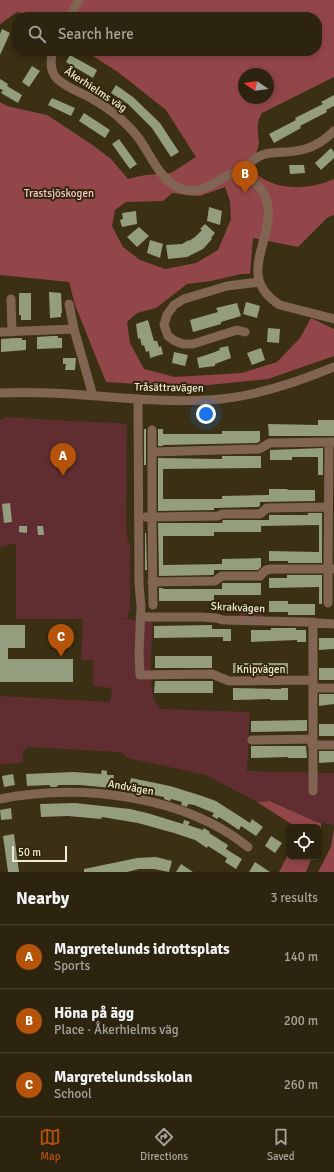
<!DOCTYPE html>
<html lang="en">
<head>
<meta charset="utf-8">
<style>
  body { margin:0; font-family:Signika,sans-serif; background:#38301c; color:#f1f3f6 }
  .controls { position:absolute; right:12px; bottom:12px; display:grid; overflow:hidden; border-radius:8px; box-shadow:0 2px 6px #0003 }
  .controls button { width:36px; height:36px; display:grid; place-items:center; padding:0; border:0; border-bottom:1px solid #48412e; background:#2c240e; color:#f1f3f6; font:20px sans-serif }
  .compass { position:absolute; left:238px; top:68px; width:36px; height:36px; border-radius:50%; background:#2c240e; box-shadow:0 2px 6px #0003; rotate:283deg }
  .scale { position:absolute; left:12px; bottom:10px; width:55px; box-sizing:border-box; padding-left:4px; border:2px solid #f1ead9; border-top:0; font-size:11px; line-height:14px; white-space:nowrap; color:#f1ead9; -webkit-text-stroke:3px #312609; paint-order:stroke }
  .you { position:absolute; left:206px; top:414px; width:14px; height:14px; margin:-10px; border:3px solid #fff; border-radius:50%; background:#1a73e8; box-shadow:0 0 0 6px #1a73e833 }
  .badge { display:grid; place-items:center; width:26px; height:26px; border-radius:50%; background:#b45309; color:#fff; font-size:13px; font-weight:700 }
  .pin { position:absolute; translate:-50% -33px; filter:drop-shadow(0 1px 2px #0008) }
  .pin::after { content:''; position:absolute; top:21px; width:14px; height:12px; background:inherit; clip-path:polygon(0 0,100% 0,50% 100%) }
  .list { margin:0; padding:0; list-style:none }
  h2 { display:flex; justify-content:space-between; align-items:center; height:52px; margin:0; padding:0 16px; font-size:17px }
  h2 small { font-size:13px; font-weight:400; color:#a6a49e }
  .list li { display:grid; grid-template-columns:26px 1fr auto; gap:12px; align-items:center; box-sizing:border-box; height:64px; padding:0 16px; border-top:1px solid #48412e }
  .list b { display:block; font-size:15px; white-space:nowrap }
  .list p { margin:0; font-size:13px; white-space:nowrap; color:#a6a49e }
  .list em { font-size:13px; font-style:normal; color:#a6a49e }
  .icon { flex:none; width:22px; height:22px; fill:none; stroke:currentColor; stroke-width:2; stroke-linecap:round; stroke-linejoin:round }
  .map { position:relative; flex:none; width:334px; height:872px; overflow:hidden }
  .search { position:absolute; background:#2c240e; box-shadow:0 2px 6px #0003; left:12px; right:12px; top:12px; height:44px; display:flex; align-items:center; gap:10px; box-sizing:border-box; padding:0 14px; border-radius:16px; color:#a6a49e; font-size:15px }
  .sheet { height:244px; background:#2c240e }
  nav { display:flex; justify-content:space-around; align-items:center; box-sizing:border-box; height:56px; border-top:1px solid #48412e; background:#2c240e; font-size:11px; color:#a6a49e }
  nav a { display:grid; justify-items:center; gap:2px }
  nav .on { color:#b45309 }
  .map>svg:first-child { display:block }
  .green { fill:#602e30 }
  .forest { fill:#934649; fill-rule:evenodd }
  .building { fill:#949e7e }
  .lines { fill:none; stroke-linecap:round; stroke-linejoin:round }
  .minor { stroke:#816452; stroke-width:9 }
  .labels { text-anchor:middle; stroke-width:4; stroke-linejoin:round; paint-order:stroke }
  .street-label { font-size:11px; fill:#f1ead9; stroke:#312609 }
  .park-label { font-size:11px; fill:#f9cac9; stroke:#312609 }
</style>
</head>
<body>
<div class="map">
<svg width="334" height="872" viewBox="0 0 334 872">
  <rect width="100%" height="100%" fill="#3b3013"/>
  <!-- green -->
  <path class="green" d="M8 417 71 421 119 423 127 425 126 527 128 542 130 543V612H128V618L120 619 153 620C152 640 148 685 155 702 156 704 159 707 160 709L250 712 247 771 334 773V825L314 821 271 801 257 802 206 775 128 758 120 752 27 747 23 751V762L0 765V696L110 702 112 688 93 686V660H81L83 619H16V543L0 547V420Z
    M239 608H262V617L239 616Z"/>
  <!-- forest -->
  <path class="forest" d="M0 0H334V77L262 113C258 120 257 125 258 134 258 137 259 140 259 143 258 151 252 159 253 167 253 172 258 176 262 178 283 191 312 189 334 179V215L328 217 298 247 253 238 250 274H241L211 281 187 284 156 308 137 313 127 322 130 343 144 369 175 377 242 373 277 362 300 338 311 318 334 329V356L268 379 188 387 106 382 75 305 69 282 0 275V102L7 106 47 115 91 144 111 159 128 179 145 175 171 173 196 157 166 110 118 72 85 51H317V17H44L17 12 0 24ZM244 74H268V98H244ZM225 187 230 201 231 219 218 250 196 263 165 269 140 260 123 247 112 226 115 210 126 202 163 201 172 193 200 196Z
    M270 801 314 821 321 823V838L319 843V827H296L257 802Z
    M334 828V872H318L331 847Z
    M289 853V857H312L306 872H279Z"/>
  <!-- building -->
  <path class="building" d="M2 29 10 33 0 55V34Z
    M70 55 97 70 93 78 66 62Z
    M32 66 40 71 29 87 22 82Z
    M0 79 8 84 7 86 22 95 18 103 1 93 3 90 0 89Z
    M116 85 133 97 160 123 179 152 171 157 152 128 128 104 111 93Z
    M334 95V106L326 110 327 112 300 126 301 128 274 143 269 134 296 120 295 118 323 104 321 102Z
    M52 98 75 108 71 116 48 105Z
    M84 113 110 130 105 138 79 121Z
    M119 139 137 164 130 169 112 144Z
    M331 148 334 152V158L321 170 315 163Z
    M289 165H304L305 173 290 174Z
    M209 207 222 211 220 225 207 221Z
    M136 211 137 224 122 227 120 220 123 219 122 213Z
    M205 224 215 233 211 238 212 239 203 249 187 257 168 259 166 245 182 244 189 240V241L195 237 202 230 200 229Z
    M139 227 149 236 137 247 127 237Z
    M150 240 163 244 160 258 147 253Z
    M49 292 61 293 62 313H61V317L50 318Z
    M19 293H31V320H21V315H19Z
    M246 302 260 306 257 318 243 314Z
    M237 303 241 316 221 322V324L193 332 190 320 218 312 216 308Z
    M148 320 154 341H157L159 347 161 346 163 354 150 358 149 351 146 352 144 345 142 346 140 338 138 339 136 324Z
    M268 328 280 329 279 343 267 342Z
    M52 336H58V338H62V348L37 349V337Z
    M16 338H22V340H26V350L1 352V339Z
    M228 346 231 358 215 364V366L199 368 197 358 212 353 220 350 219 348Z
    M261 348 265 360 252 365 247 353Z
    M174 352 188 355 185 366 172 363Z
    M63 358H76L75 370H65L66 364H63Z
    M318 420H334V436H269L268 424 318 425Z
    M144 429H146V465H144Z
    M158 429H163V434H222V431H260V441L257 443 163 445V446H158Z
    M323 448V475H318V457H292V460H270V450Z
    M222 456H261V468L163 469V499H222V496L269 495V489H288L287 490H315V501L260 502V506L258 507 214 508V510L158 511V458L222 459Z
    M10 503 12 522 4 523 2 504Z
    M308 513H322V563H288V561H269V551L319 552V525L261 526V532H214V536H163V565L222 564V559L261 558V567L258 570H214V574L213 575 159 576 158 523H222L223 520H269V515H308Z
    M19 526H27V533L19 532Z
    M37 526H43L44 535H38Z
    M145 533H146L147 570H145Z
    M287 575H322V604H319V587L269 588V578H287Z
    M222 583H261V595H214V601H159V588H163V589H222Z
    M269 601H288V604H315V615H288V612H269Z
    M0 625H25V648H8V659H73V682H0Z
    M212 625V629H231V641H223V637L154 638V626Z
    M271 628H296V630H306V642H297V640L251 642V630H271Z
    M319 638H334V649L319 650Z
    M155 656H212V668H155Z
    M233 663H288V674L251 675V673H233Z
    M319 668H334V680H319Z
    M155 681H213V693H154Z
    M233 688 281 689V688H288V700H270V699L233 700Z
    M319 694H334V704L319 706Z
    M307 720V731L251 732V721Z
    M319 724H334V736H319Z
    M251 746H306L307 758H288V757L251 758Z
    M319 751H334V762L319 763Z
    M102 770 107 771V775H114L112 788 80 785H59L56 787H51L49 785 27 786 26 774 74 772 101 774Z
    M13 774 15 785 4 787 2 776Z
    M131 778 170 786 199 795 216 801 250 823 252 819 263 827 256 836 241 826 239 830 219 817 217 819 212 816 214 813 194 805 188 804 187 807 181 805 182 802 171 799 170 801 164 799V797L128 790Z
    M75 803 130 809 147 813 183 824 184 820 190 822 188 825 203 830 204 828 210 832 209 833 228 845 226 849 242 859 236 869 225 862 227 858 208 846 207 848 195 840 174 833 138 823 102 817 101 819 68 816 41 817 40 804Z
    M11 808 12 819 1 820 0 810Z
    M14 834 19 872H8L3 836Z
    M271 836 282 843 275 853 265 846Z
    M156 857 172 861 169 872 154 869H139L127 872H84V869L137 858Z
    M255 862 270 872H249Z
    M181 864 193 872H176Z"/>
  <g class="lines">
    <!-- minor -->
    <path class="minor" d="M70 17 79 0
      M53 51C45 78 63 85 83 94 94 99 104 106 114 113 122 120 131 128 137 136 151 154 159 180 181 189 207 199 225 167 243 174 251 178 258 185 263 192 285 232 229 273 280 305L334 319
      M243 174C258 144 278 157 305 149 316 146 326 139 334 131
      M11 299 12 332
      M69 304 74 329
      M1 332 74 329 93 396
      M245 332 237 330 193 344H183L175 341 168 336 164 325 167 315 174 305 184 299 227 286 259 282
      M0 393C74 389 147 406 221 399 260 395 298 382 334 367
      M138 399 139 583 141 607 139 653 140 675 212 674 229 681 313 680
      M329 442 328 569H333
      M152 452 259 449 270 443 334 442
      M146 517H152V430
      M152 582 215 581 222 576H260L266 570 271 569H328V603
      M153 605 152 517 218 516 222 514H260L267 508 328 507
      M140 617H200L216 618 223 620 305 622 334 624
      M313 688H334
      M252 740 312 739
      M312 745H334
      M313 791V622
      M0 799C79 783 184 795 248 847"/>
  </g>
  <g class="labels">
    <!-- street labels -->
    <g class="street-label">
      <text transform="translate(96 89) rotate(33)" y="4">Åkerhielms väg</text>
      <text transform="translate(169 387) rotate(1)" y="4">Tråsättravägen</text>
      <text transform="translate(238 607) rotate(3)" y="4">Skrakvägen</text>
      <text x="261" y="673">Knipvägen</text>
      <text transform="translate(131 787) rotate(10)" y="4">Andvägen</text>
    </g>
    <!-- park labels -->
    <g class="park-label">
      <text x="59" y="197">Trastsjöskogen</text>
    </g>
  </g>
</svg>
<div class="controls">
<button><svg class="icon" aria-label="locate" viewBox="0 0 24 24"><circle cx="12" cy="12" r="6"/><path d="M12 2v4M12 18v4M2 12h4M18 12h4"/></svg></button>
</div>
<svg class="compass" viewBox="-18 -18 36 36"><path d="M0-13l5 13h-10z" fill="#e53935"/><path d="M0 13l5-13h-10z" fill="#a6a49e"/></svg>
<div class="scale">50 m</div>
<div class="you"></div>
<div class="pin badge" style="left:63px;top:476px">A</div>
<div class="pin badge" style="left:245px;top:194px">B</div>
<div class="pin badge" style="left:61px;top:657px">C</div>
<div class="search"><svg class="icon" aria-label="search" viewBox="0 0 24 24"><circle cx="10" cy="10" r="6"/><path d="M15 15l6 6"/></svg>Search here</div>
</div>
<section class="sheet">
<h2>Nearby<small>3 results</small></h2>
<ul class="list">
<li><span class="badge">A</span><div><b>Margretelunds idrottsplats</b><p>Sports</p></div><em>140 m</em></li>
<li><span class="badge">B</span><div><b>Höna på ägg</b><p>Place · Åkerhielms väg</p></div><em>200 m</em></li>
<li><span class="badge">C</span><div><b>Margretelundsskolan</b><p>School</p></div><em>260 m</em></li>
</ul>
</section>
<nav>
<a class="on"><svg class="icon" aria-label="map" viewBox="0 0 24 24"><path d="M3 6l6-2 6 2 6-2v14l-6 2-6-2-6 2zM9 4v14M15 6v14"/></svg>Map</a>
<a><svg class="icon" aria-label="directions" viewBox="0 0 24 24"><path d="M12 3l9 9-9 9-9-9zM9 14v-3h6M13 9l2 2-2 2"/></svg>Directions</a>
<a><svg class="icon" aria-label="saved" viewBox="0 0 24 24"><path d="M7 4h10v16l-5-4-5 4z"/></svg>Saved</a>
</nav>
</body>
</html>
